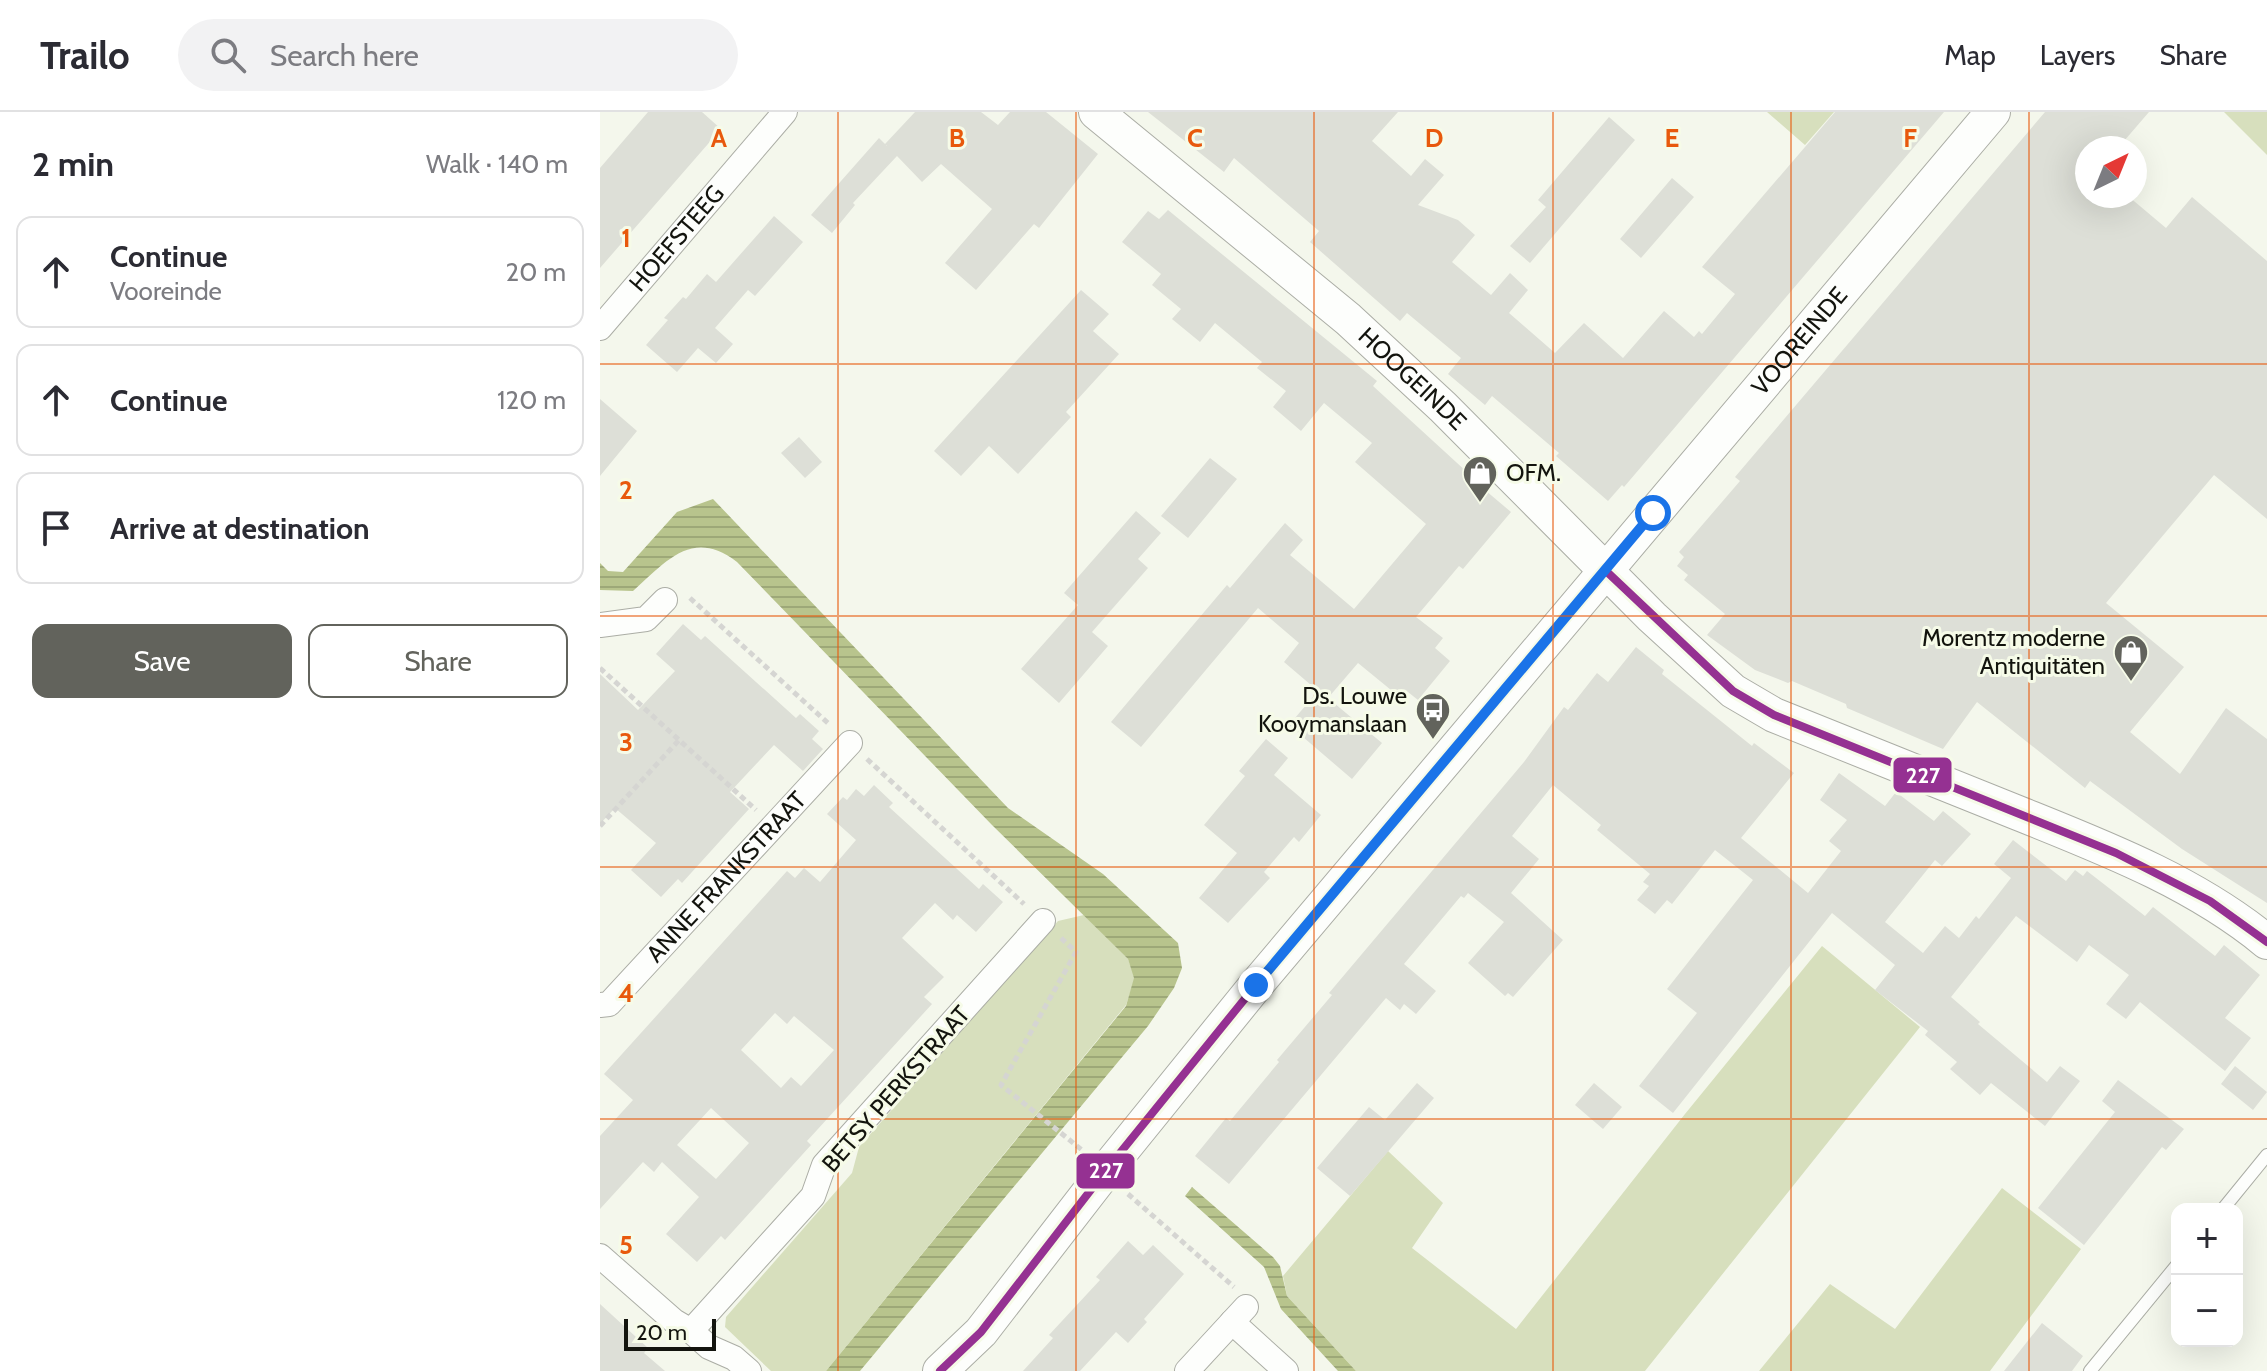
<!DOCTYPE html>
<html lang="en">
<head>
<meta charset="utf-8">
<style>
  body { margin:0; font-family:Cabin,sans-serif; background:#f2f2f3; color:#2b2b33 }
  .controls { position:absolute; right:24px; bottom:24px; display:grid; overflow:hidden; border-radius:16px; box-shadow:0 8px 32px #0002 }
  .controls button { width:72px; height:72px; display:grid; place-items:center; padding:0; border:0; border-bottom:2px solid #e1e1e2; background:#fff; color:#2b2b33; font:40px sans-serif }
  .compass { position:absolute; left:1475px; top:24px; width:72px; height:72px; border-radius:50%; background:#fff; box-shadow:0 8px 32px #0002; rotate:43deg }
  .scale { position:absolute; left:24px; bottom:20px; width:92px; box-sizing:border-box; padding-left:8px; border:4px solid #13140e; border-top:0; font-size:22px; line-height:28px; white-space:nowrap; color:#13140e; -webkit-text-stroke:6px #f6fbe8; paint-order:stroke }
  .stop { position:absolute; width:24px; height:24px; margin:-18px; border:6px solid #1a73e8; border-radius:50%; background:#fff }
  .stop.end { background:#1a73e8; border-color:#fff; box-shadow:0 2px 8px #0008 }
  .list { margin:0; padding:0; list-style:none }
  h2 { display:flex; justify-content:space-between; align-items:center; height:104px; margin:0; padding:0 32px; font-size:34px }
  h2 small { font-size:26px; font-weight:400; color:#7c7c81 }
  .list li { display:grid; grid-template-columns:52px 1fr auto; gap:24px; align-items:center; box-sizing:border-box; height:112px; margin:0 16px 16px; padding:0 16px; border:2px solid #e1e1e2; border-radius:16px }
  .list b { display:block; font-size:30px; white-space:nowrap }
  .list p { margin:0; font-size:26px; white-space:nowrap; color:#7c7c81 }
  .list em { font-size:26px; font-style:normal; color:#7c7c81 }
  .actions { display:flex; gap:16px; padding:24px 32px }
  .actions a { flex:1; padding:18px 0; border:2px solid #62635c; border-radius:16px; text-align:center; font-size:28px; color:#62635c }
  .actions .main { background:#62635c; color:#fff }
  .icon { flex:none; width:44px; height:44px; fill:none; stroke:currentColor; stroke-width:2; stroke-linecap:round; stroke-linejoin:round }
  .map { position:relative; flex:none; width:1667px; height:1259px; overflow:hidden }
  header { display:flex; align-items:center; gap:48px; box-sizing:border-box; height:112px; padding:0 40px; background:#fff; border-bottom:2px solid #e1e1e2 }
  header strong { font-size:38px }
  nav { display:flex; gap:44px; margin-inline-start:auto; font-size:28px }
  .search { width:560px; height:72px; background:#f2f2f3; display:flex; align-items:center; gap:20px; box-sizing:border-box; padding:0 28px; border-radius:44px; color:#7c7c81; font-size:30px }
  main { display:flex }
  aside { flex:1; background:#fff }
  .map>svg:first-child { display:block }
  .grass { fill:#d7dfbd }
  .water { fill:url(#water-rules) }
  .building { fill:#dddfd7; fill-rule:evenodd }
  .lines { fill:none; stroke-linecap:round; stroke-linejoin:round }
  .lane-casing { stroke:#abada5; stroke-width:14 }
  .street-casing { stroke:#abada5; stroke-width:26 }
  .secondary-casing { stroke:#abada5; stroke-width:36 }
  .path { stroke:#d5d5d2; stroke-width:5; stroke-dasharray:6 4; stroke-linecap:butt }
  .lane { stroke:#fdfefc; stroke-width:12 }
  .street { stroke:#fdfefc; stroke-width:24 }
  .secondary { stroke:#fdfefc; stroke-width:34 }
  .bus-1-casing { stroke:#f6fbe8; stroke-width:14 }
  .bus-1 { stroke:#953192; stroke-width:8 }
  .route { stroke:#1a73e8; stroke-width:10 }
  .grid { fill:none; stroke:#e8590c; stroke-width:2; stroke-opacity:0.55 }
  .labels { text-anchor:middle; stroke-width:6; stroke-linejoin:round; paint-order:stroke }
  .street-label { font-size:24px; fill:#13140e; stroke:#f6fbe8 }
  .poi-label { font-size:24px; fill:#13140e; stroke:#f6fbe8; text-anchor:end }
  .grid-label { font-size:26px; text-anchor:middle; font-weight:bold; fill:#e8590c; stroke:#f6fbe8; stroke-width:6; stroke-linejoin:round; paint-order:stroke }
  .line-badge { stroke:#f6fbe8; stroke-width:3 }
  .badge-label { font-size:22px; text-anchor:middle; font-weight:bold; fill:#fff }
</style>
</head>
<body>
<header>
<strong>Trailo</strong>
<div class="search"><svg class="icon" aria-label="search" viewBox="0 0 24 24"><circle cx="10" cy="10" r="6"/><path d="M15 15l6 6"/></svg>Search here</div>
<nav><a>Map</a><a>Layers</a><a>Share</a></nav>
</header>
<main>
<aside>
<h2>2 min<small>Walk · 140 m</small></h2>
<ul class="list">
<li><svg class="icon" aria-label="ahead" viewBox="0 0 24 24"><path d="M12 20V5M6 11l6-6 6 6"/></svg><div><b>Continue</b><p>Vooreinde</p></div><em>20 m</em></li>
<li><svg class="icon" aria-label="ahead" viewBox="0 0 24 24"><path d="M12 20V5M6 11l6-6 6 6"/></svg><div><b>Continue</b></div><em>120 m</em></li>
<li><svg class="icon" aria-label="arrive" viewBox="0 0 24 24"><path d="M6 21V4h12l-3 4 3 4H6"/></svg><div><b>Arrive at destination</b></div></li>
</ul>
<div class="actions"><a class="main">Save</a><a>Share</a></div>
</aside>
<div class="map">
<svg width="1667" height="1259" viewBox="0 0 1667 1259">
  <defs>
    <pattern id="water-rules" width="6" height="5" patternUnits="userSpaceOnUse" patternTransform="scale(2)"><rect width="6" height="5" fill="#b8c48d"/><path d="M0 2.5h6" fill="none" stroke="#9da878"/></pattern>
  </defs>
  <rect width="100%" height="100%" fill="#f4f7ec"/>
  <!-- grass -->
  <path class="grass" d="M1167 0H1234L1205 33Z
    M1624 0H1667V43Z
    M484 803 528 847 535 866 526 893 226 1259H171L125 1215 126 1205 252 1061 259 1035 458 809Z
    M1222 834 1320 915 1045 1259H756L687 1184 683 1164 788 1039 843 1091 812 1136 916 1217 1085 1002Z
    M1402 1076 1481 1137 1390 1259H1159L1230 1172 1295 1217Z"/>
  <!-- water -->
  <path class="water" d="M113 387 408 696 503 762 578 831 582 856 574 876 548 914 260 1259H226L526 894 534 866 528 847 392 713 137 450C92 416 67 449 33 479L0 478V451L8 459 23 460 77 400Z
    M592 1075 673 1145 680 1154 687 1184 756 1259H738L681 1197 664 1155 585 1084Z"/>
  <!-- building -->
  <path class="building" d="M48 0H102L121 17 0 156V56Z
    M315 0H381L398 13 410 0H446L498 42 439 116 434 112 376 178 345 151 392 97 341 52 322 70 297 44 253 91 255 93 232 121 211 103 279 26 287 34 285 32Z
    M548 0H798L772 29 811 64 825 47 844 63 818 93 858 108 875 123 852 150 891 183 910 161 928 178 909 201 955 241 984 211 1023 246 1064 199 1094 225 1099 219 1102 222 1135 182 1102 155 1235 0H1344L1024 375 1022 373 1008 389 956 344 959 341 892 284 885 293 848 262 861 246 807 201 800 209 710 130 719 119 634 46 624 60Z
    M1445 0H1549L1518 36H1487V84H1528L1566 116 1592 85 1667 149V407L1614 363 1506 491 1584 555 1530 620 1580 662 1626 596 1667 627V791L1582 737 1490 669 1485 676 1377 590 1343 637 1247 596 1246 592 1192 569 1188 571 1155 558 1107 523 1125 502 1084 468 1088 463 1077 454 1084 445 1079 440 1140 369 1135 365Z
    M1009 5 1035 28 930 151 910 134 946 95 938 88Z
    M1072 66 1094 85 1041 146 1020 127Z
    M568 98 777 269 773 274 868 361 866 362 911 400 863 457 859 454 816 505 843 526 835 536 850 549 818 588 808 580 802 587 758 551 728 586 782 631 752 667 689 613 718 579 684 550 699 531 658 496 541 635 511 610 627 473 630 476 685 411 703 428 690 443 754 497 826 412 755 350 772 331 724 291 701 319 673 295 686 279 657 256 662 250 615 211 600 230 572 207 581 197 552 173 561 162 522 130 548 99 559 107Z
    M174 104 203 130 155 184 148 178 115 216 133 232 116 251 98 236 77 260 46 233 68 208 64 206 83 185 86 187 107 162 116 170Z
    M481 178 509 202 493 219 519 242 466 300 471 305 418 362 389 334 361 364 334 339Z
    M0 287 37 319 0 364Z
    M199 325 222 350 205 366 181 341Z
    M610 346 637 367 588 426 561 404Z
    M536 399 561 421 538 447 548 456 492 520 508 534 459 591 421 557 478 493 464 481Z
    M83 512 101 528 105 524 196 606 200 602 219 619 212 627 223 637 203 659 174 633 130 680 149 697 82 771 78 767 61 785 31 758 56 731 15 696 0 712V562L38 598 75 559 56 542Z
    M1036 535 1064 558 1062 562 1152 634 1154 631 1194 661 1141 726 1208 781 1241 739 1229 729 1247 708 1220 688 1239 661 1285 694 1296 680 1334 709 1343 699 1371 722 1342 754 1335 748 1285 810 1323 841 1345 814 1359 826 1376 804 1379 807 1411 766 1394 752 1413 728 1466 769 1475 758 1483 764 1487 759 1545 804 1553 795 1615 844 1624 833 1660 863 1625 906 1651 926 1625 959 1540 890 1526 907 1506 892 1529 863 1489 833 1477 850 1416 804 1351 885 1380 910 1378 912 1447 970 1460 954 1480 969 1445 1014 1391 971 1380 983 1350 957 1357 950 1325 923 1328 919 1275 878 1295 853 1232 801 1073 1001 1039 974 1097 901 1067 877 1153 768 1115 738 1072 792 1067 788 1055 802 1037 788 1049 774 1043 770 1050 762 997 718 1001 713 953 673 912 724 939 747 911 781 963 828 913 885 908 881 905 884 868 851 904 810 868 781 864 786 861 784 804 852 836 879 816 902 804 892 800 898 786 886 629 1072 595 1044 626 1006 630 1009 679 950 677 948 732 883 729 881 924 650 964 595 968 598 997 561 1008 570Z
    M666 627 688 646 674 663 721 703 699 730 694 725 664 760 670 766 628 811 599 786 637 741 604 713 645 664 639 659Z
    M274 673 293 691 289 695 379 777 383 772 403 790 376 820 357 803 353 808 335 791 302 826 344 865 324 885 332 892 207 1029 211 1033 125 1128 121 1124 97 1150 66 1122 99 1085 62 1050 54 1060 43 1050 0 1097V1024L33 988 4 962 187 759 195 766 204 756 220 770 256 728 227 702 243 685 247 688 256 677 264 684ZM175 901 187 912 194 904 234 938 201 974 191 965 181 976 141 938ZM111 996 149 1031 116 1067 77 1033Z
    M1635 954 1667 980 1653 998 1621 972Z
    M1518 968 1584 1017 1566 1038 1562 1035 1484 1133 1438 1096 1515 1000 1502 989Z
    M817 971 834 986 750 1084 717 1056 769 995 785 1008Z
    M994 971 1022 995 1003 1017 975 993Z
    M528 1129 543 1143 553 1133 584 1162 544 1207 547 1210 528 1231 516 1220 480 1259H423L453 1226 449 1223 500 1168 496 1165Z
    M0 1192 48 1236 44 1241 65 1259H0Z
    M1442 1211 1483 1244 1472 1259H1404Z"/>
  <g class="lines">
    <!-- lane casing -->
    <g class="lane-casing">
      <path id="lane" d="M1623 1097 1667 1043
        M1490 1259 1577 1153"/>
    </g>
    <!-- street casing -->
    <g class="street-casing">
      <g id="street">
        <path id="s1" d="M0 216 185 0"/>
        <path d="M0 513 46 507 65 488"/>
        <path id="s2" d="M0 893 9 892 250 631"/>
        <path d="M0 1144 74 1209 91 1219 109 1235 134 1246 149 1259"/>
        <path d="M632 1210 686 1259"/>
        <path d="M91 1219 213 1084 224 1053 443 809"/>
        <path d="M587 1259 646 1195"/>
      </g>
    </g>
    <!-- secondary casing -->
    <g class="secondary-casing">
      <g id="secondary">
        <path id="s3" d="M496 0 748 207 843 295 1052 505 1133 579 1174 603C1255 636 1337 668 1418 701 1505 736 1594 770 1667 830"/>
        <path id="s4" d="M340 1259 381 1220 507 1057 656 873 1393 0"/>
      </g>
    </g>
    <!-- path -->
    <path class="path" d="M90 486 230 613
      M0 556 156 698
      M267 647 424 792
      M0 714 79 628
      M461 826 476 840 401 973 482 1038
      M528 1082 634 1175"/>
    <!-- lane -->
    <use href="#lane" class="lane"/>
    <!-- street -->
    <use href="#street" class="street"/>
    <!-- secondary -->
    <use href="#secondary" class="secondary"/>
    <!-- bus-1 casing -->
    <g class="bus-1-casing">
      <path id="bus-1" d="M1005 458 1133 579 1174 603 1516 741 1610 789 1667 830
        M340 1259 381 1220 507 1057 656 873 1005 458"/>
    </g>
    <!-- bus-1 -->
    <use href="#bus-1" class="bus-1"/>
  </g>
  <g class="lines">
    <!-- route -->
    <path class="route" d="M656 873 1053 401"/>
  </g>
  <!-- grid -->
  <path class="grid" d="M238 0V1259M476 0V1259M714 0V1259M953 0V1259M1191 0V1259M1429 0V1259M0 252H1667M0 504H1667M0 755H1667M0 1007H1667"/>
  <!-- icons -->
  <defs>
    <g id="shop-pin" transform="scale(1.8)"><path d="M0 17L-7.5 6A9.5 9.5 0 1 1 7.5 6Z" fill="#62635c" stroke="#f6fbe8"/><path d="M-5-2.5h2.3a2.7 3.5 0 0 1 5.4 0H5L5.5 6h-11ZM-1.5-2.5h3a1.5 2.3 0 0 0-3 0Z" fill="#fff"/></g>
    <g id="bus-pin" transform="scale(1.8)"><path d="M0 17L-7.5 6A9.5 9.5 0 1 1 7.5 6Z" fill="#62635c" stroke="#f6fbe8"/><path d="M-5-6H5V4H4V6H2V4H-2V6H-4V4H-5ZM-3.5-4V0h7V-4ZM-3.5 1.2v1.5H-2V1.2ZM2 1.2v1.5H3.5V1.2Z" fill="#fff"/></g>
  </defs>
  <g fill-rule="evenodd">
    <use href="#shop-pin" x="880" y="361"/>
    <use href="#shop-pin" x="1531" y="540"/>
    <use href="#bus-pin" x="833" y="598"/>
  </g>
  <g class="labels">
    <!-- street labels -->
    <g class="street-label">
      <text dy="8" stroke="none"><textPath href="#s1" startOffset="118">HOEFSTEEG</textPath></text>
      <text dy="8" stroke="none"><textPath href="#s4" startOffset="1342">VOOREINDE</textPath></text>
      <text dy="8" stroke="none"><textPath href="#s3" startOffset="414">HOOGEINDE</textPath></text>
      <text dy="8" stroke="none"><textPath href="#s2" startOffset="182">ANNE FRANKSTRAAT</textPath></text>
      <text transform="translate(296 977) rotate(-49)" y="8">BETSY PERKSTRAAT</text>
    </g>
    <!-- poi labels -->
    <g class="poi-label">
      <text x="906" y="369" text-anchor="start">OFM.</text>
      <text x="1505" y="534">Morentz moderne<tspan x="1505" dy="28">Antiquitäten</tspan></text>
      <text x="807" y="592">Ds. Louwe<tspan x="807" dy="28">Kooymanslaan</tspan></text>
    </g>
  </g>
  <g class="grid-label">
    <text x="119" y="35">A</text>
    <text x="357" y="35">B</text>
    <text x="595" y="35">C</text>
    <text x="834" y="35">D</text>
    <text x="1072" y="35">E</text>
    <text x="1310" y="35">F</text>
    <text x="26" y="135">1</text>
    <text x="26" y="387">2</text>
    <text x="26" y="639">3</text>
    <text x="26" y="890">4</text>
    <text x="26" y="1142">5</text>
  </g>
  <g class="line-badge">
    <rect x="1292" y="644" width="61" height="38" rx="8" fill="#953192"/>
    <rect x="475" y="1040" width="61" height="38" rx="8" fill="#953192"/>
  </g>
  <g class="badge-label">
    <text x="1323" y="671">227</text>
    <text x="506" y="1066">227</text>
  </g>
</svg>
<div class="controls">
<button>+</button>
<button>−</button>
</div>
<svg class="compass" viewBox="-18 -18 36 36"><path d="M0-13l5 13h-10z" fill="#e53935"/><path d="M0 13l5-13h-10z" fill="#7c7c81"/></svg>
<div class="scale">20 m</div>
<div class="stop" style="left:1053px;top:401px"></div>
<div class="stop end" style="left:656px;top:873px"></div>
</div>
</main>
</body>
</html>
